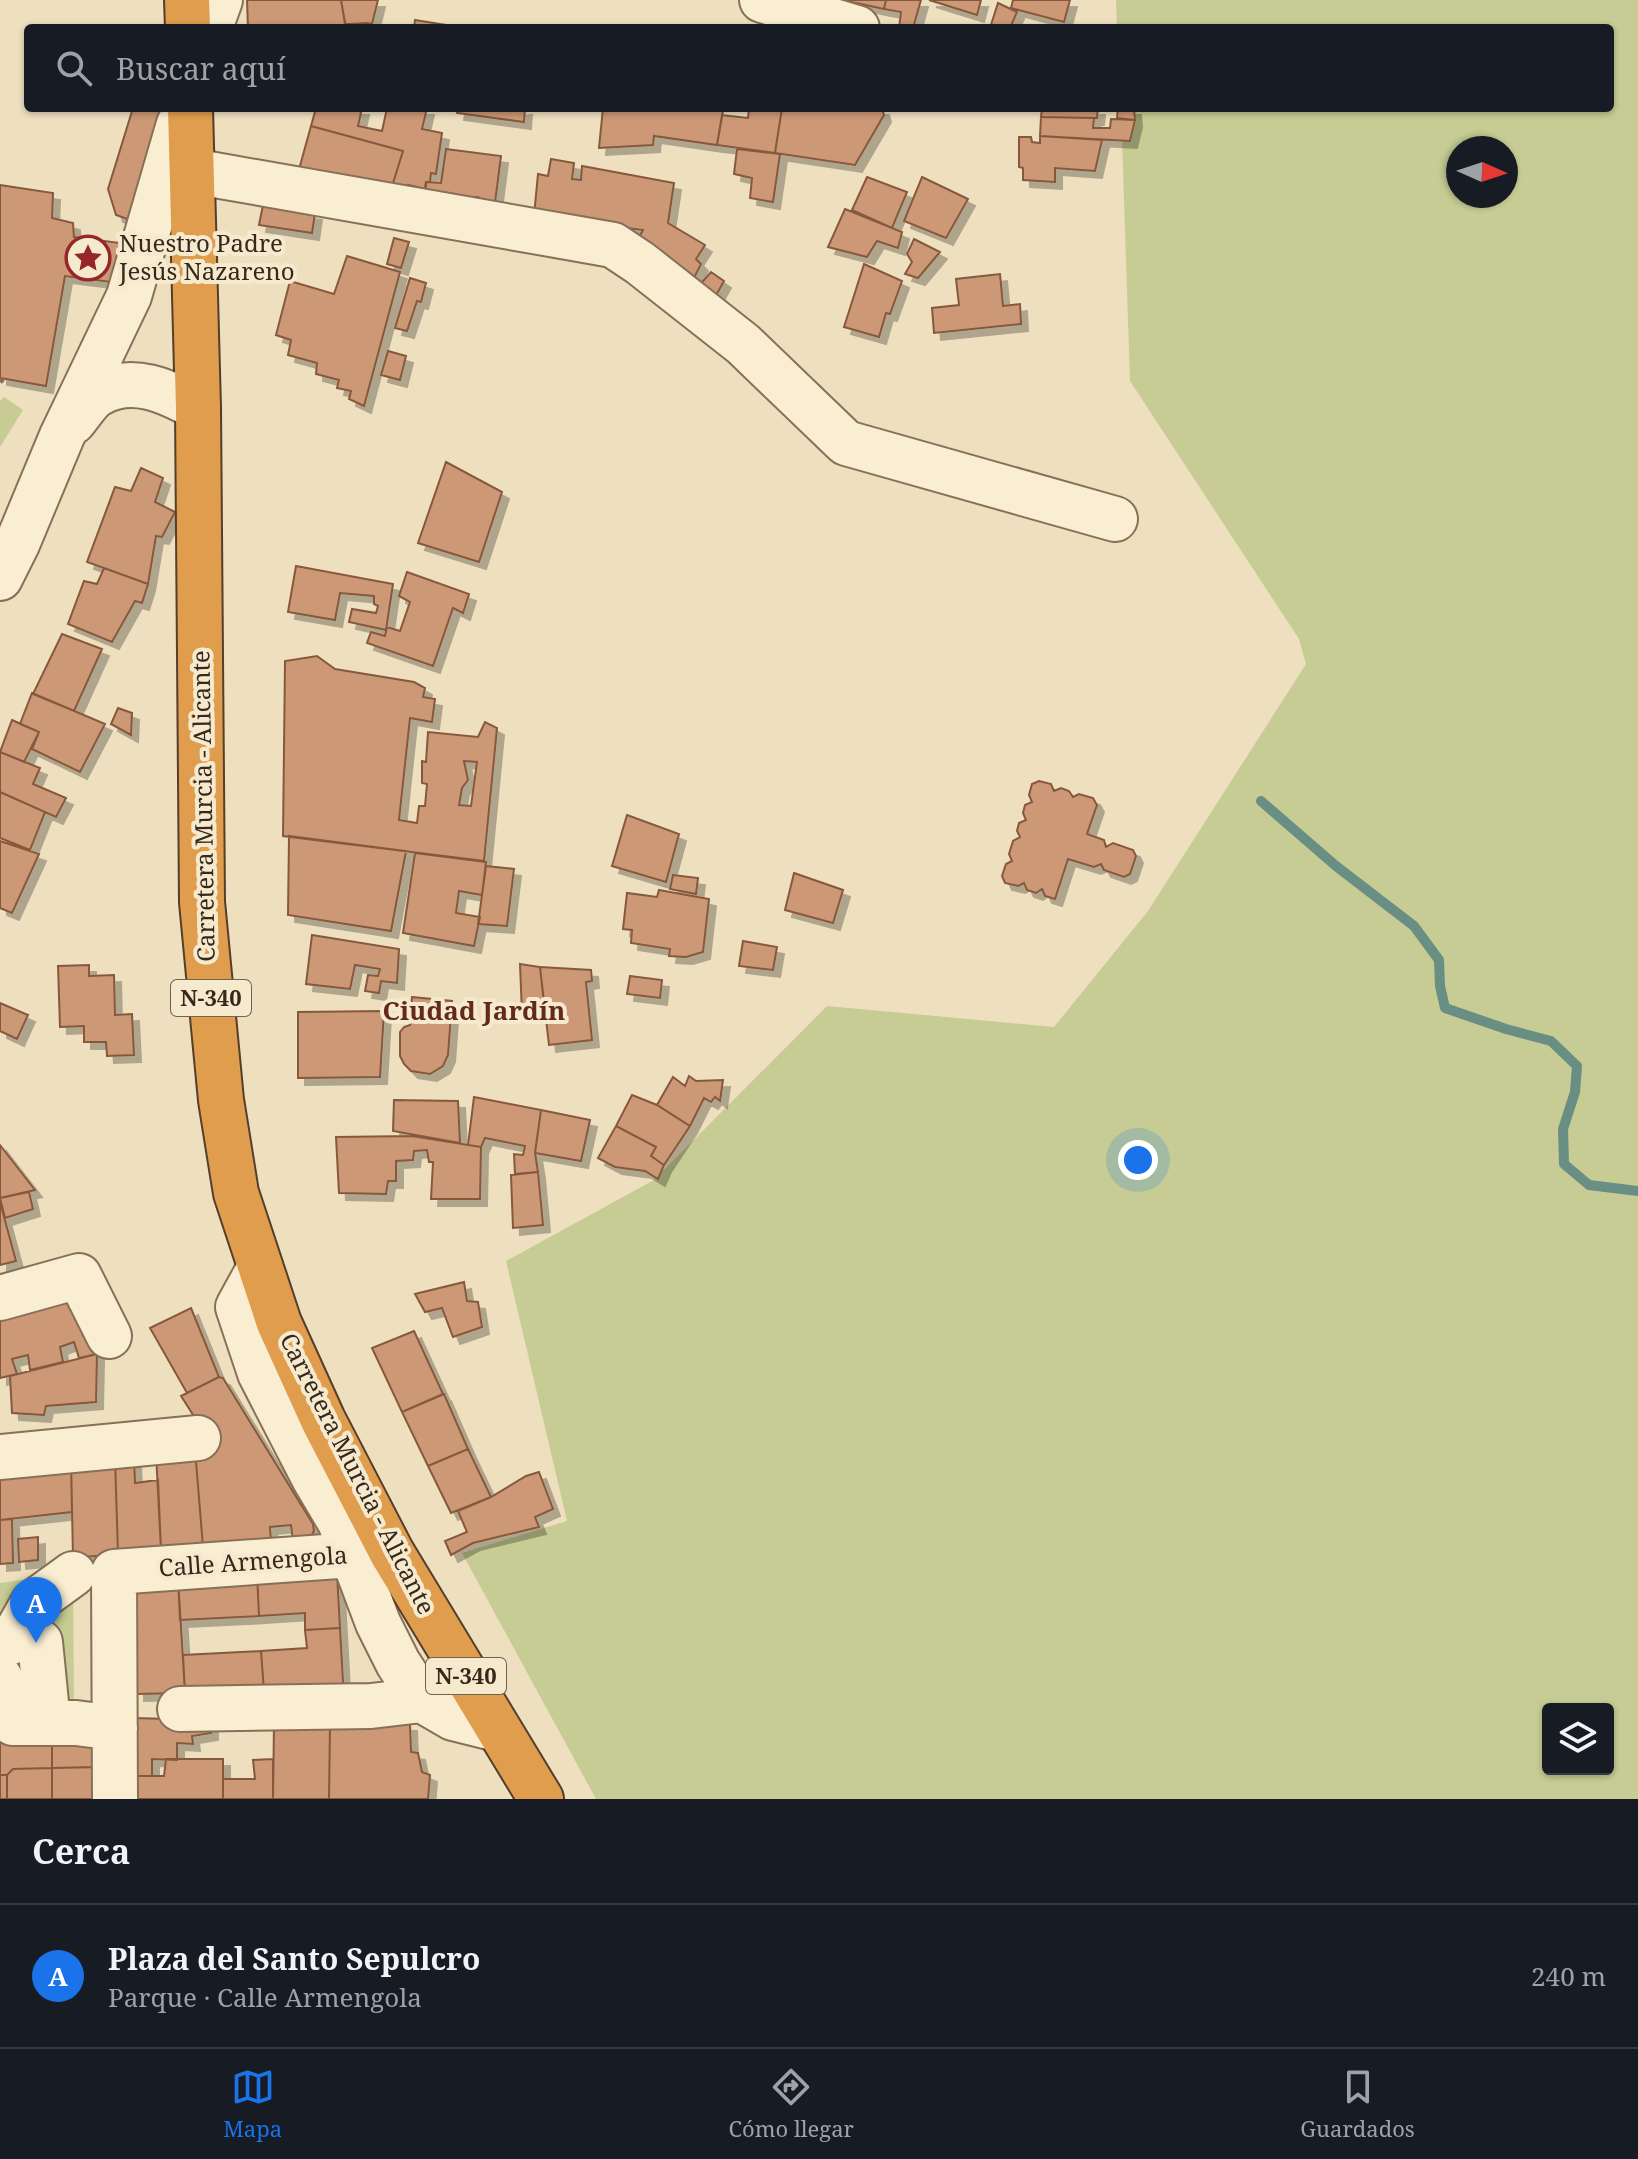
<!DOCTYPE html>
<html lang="es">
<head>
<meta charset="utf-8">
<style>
  body { margin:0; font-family:"Noto Serif",serif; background:#20242c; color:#f1f3f6 }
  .controls { position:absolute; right:24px; bottom:24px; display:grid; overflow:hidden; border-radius:8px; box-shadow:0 2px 6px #0004 }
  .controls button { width:72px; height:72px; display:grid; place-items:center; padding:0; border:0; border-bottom:2px solid #363941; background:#171b24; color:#f1f3f6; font:40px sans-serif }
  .compass { position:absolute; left:1446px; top:136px; width:72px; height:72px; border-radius:50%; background:#171b24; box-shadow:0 2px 6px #0004; rotate:93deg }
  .you { position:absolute; left:1138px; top:1160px; width:28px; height:28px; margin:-20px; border:6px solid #fff; border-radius:50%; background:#1a73e8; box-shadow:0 0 0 12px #1a73e833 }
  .badge { display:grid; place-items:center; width:52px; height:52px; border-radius:50%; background:#1a73e8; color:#fff; font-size:26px; font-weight:700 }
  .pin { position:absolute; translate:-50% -66px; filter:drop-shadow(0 2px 4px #0008) }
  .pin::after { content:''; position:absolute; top:42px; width:28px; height:24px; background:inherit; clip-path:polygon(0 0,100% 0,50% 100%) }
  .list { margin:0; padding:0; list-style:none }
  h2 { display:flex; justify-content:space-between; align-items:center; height:104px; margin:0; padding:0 32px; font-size:34px }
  h2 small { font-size:26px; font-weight:400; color:#9ea1a6 }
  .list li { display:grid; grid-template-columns:52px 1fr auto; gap:24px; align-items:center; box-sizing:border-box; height:144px; padding:0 32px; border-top:2px solid #363941 }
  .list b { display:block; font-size:30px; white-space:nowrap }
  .list p { margin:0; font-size:26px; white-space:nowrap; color:#9ea1a6 }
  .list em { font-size:26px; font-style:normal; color:#9ea1a6 }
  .icon { flex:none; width:44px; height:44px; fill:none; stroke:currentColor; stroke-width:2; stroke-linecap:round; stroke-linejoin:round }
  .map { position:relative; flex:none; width:1638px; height:1799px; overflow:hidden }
  .search { position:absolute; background:#171b24; box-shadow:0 2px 6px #0004; left:24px; right:24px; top:24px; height:88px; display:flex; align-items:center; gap:20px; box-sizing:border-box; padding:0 28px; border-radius:8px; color:#9ea1a6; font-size:30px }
  .sheet { height:248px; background:#171b24 }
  nav { display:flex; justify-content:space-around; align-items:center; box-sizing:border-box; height:112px; border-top:2px solid #363941; background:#171b24; font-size:22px; color:#9ea1a6 }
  nav a { display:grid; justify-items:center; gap:4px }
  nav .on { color:#1a73e8 }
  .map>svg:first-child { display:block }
  .green { fill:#c6cc93; fill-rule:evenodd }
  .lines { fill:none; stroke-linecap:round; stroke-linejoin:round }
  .stream { stroke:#698e84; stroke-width:10 }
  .building { fill:#cd9874; stroke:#86593d; stroke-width:2; fill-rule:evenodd; filter:url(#shadow) }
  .minor-casing { stroke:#877057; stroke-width:48 }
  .highway-casing { stroke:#543e2c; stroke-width:48 }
  .path { stroke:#877057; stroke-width:5; stroke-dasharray:6 4; stroke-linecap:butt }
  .minor { stroke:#f9edd2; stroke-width:44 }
  .highway { stroke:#e09d4d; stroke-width:44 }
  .labels { text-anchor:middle; stroke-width:8; stroke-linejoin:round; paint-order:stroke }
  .shield { fill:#f6eace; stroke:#706251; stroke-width:2 }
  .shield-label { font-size:22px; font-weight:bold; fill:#36281c }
  .poi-label { font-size:24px; fill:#36281c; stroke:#f6eace; text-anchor:start }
  .street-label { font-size:24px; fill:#36281c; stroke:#f6eace }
  .neighbourhood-label { font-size:26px; font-weight:bold; fill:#63291b; stroke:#f6eace }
</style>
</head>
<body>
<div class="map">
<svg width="1638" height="1799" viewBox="0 0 1638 1799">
  <defs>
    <filter id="shadow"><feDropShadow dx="7" dy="7" stdDeviation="0" flood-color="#0004"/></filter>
  </defs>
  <rect width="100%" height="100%" fill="#eedfbf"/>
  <!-- green -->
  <path class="green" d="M1116 0H1638V1799H596L462 1553 567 1521 506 1261 654 1180 827 1006 1054 1027 1148 911 1306 664 1299 639 1130 381 1121 108H1610V28H1117ZM1458 148H1506V196H1458ZM1548 1709H1608V1769H1548Z
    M4 397 23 410 0 447V401Z
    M73 1572 74 1713 19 1718 0 1654V1583Z"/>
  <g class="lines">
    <!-- stream -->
    <path class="stream" d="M1261 801 1336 866 1414 926 1439 960 1440 986 1445 1008 1506 1029 1551 1041 1577 1066 1575 1092 1563 1129 1564 1164 1589 1185 1638 1191"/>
  </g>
  <!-- building -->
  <path class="building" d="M247 0H341L346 28H248Z
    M341 0H378L372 24H345Z
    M842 0H886L884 9Z
    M886 0H921L913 28H899L901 12 884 9Z
    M929 0H981L977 15Z
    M1013 0H1070L1064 22 1011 8Z
    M998 3 1017 12 1010 28H990Z
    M415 20 465 28H414Z
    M367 23 372 24V28H352V24Z
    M133 108H162L139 223 116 215 108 189Z
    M316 108H362L358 126 382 131 387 108H427L422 129 442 133 436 174 431 173 430 182H426V189L408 185 403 196H389L403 151 311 126Z
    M458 108 508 110 525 108 524 122 457 113Z
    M603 108H699L723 111 717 145 654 136 653 145 599 148Z
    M749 108H782L775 153 717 145 722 115 748 118Z
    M782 108H882L884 115 855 165 775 153Z
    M1042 108H1098L1097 118 1041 117Z
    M1118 108H1134L1135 120 1117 118Z
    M1041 117 1094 118 1093 128H1110L1111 119 1135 120 1130 141 1040 136Z
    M311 126 403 151 389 196 298 173Z
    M1040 136 1102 140 1095 171 1055 168V182L1023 180V168L1019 167V137H1031L1032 142 1040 143Z
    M446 149 501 156 493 218 473 214 478 197H471L466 212 422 204 426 182 441 183Z
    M737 149 780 154 773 202 750 198 752 178 734 174Z
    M551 159 574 163 572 179 581 180 582 166 674 183 668 223 705 245 698 256 696 259 701 264 691 284 634 246 643 230 534 216 538 174 548 176Z
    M867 177 907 192 892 228 852 210Z
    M922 177 968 199 946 238 904 221Z
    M0 185 53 193 52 218 73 223 74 237 120 243 111 282 65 276 46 386 0 378Z
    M263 205 315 213 312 233 259 225Z
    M845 209 902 232 898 248 877 241 867 257 828 247Z
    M394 238 409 242 401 268 387 264Z
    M914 239 940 252 918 278 905 274 912 262 907 254Z
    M347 256 400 272 364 406 349 399 351 391 337 388 339 380 316 374 317 363 288 355 291 340 276 335 290 281 334 294Z
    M864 264 902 281 890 314 886 313 879 337 844 327Z
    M711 272 724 281 714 299 696 289Z
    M1000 274 1003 306 1020 304 1021 324 934 333 932 308 959 305 956 279Z
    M410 278 426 283 421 302 417 301 407 331 395 328Z
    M388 351 406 356 400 380 381 375Z
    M446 462 502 492 479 562 418 543Z
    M141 468 163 478 155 502 175 512 162 537 156 536 148 584 87 562 115 487 131 491Z
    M296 566 393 584 386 630 349 622 352 609 376 613 378 606 374 604V596L340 593 335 620 288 612Z
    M104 568 148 584 142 603 135 601 112 642 68 624 84 581 97 584Z
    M407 572 469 594 463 613 453 608 433 666 367 643 371 632 385 636 387 627 400 631 410 602 399 596Z
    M62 634 102 649 74 711 33 694Z
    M317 656 335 669 414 682 425 688 423 697 435 699 432 722 410 718 399 820 417 823 419 806H425L427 784 422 783V761L426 762 428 732 478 737 485 722 497 728 484 861 283 836 285 661ZM464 761 477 762 471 806 459 805 462 788 468 780Z
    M32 693 105 724 80 772 32 749 39 732 20 724Z
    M118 708 132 713 131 735 111 724Z
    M12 720 39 732 24 762 0 752Z
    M0 752 40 768 33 784 66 798 56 817 0 792Z
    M1039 781 1051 784 1054 791 1061 788 1069 791 1073 797 1079 794 1093 798 1097 805 1087 834 1104 840 1106 847 1113 843 1133 850 1136 856 1130 874 1124 877 1104 870 1101 864 1094 867 1068 859 1055 899 1045 896 1042 889 1036 893 1027 890 1024 883 1018 886 1005 883 1002 876 1006 864 1012 861 1009 854 1013 841 1020 837 1017 831 1019 823 1026 820 1023 813 1025 805 1032 802 1029 795 1032 784Z
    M0 792 45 812 30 850 0 838Z
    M627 815 679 834 666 882 612 866Z
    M289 836 406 851 391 931 288 915Z
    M0 841 39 854 12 913 0 908Z
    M415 853 486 862 482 895 459 891 456 913 480 917 474 946 403 933Z
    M486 866 514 869 507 926 478 924Z
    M794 873 843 890 833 923 785 910Z
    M673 875 698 878 696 894 670 889Z
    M659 890 709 899 703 952 686 957 669 956 670 949 631 943 632 930 623 929 627 893 657 897Z
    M312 935 399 949 397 983 381 981 379 993 365 991 368 975 378 976 380 969 355 965 350 989 306 984Z
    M743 941 777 947 773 970 739 966Z
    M520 964 540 967 545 1013 522 1014Z
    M89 965V976L114 975 115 1015 132 1014 134 1055 107 1056 106 1042H84V1026L60 1027 58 966Z
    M540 967 591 970 592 981 586 982 592 1040 549 1045Z
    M630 976 662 980 660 998 627 994Z
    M412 997 452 1001 448 1055 443 1066 430 1074 411 1071 404 1064 400 1056V1032L404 1027 410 1025Z
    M0 1003 28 1015 17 1039 0 1031Z
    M384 1011 380 1077 298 1078V1012Z
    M689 1076 696 1081 723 1080 720 1101 715 1097 711 1102 704 1098 690 1126 657 1105 673 1077 685 1086Z
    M632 1095 657 1105 690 1126 664 1165 651 1156 656 1147 616 1126Z
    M474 1097 541 1110 535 1153 538 1172 515 1174 514 1154 523 1155 525 1146 485 1138 481 1147 468 1145Z
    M394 1100 458 1101 460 1143 393 1131Z
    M541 1110 590 1120 581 1161 535 1153Z
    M616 1126 656 1147 651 1156 664 1165 658 1179 645 1171 615 1167 598 1158Z
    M412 1136 481 1147 480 1199H431L433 1162H429L427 1150 414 1151 413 1160 396 1161V1181H388L386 1194 339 1193 336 1137Z
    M0 1145 35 1190 0 1198Z
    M538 1172 543 1225 513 1228 511 1175Z
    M29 1192 33 1209 5 1218 0 1198Z
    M0 1202 16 1261 0 1265Z
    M464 1282 467 1301 478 1302 482 1327 453 1337 442 1308 425 1312 415 1294Z
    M81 1293 97 1354 79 1358 74 1342 60 1347 63 1362 30 1370 28 1355 12 1359 17 1374 0 1378V1314Z
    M191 1308 219 1377 187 1393 150 1328Z
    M414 1331 443 1394 402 1412 372 1348Z
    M97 1354 96 1402 46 1406 44 1415 12 1413 10 1376Z
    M219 1377 223 1378 313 1524 314 1531 310 1538 293 1541 291 1525 270 1527 271 1543 203 1547 195 1449 202 1429 181 1396Z
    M444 1394 468 1449 428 1466 402 1412Z
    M195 1449 203 1547 161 1550 156 1453Z
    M468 1449 491 1497 451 1513 428 1466Z
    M134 1455 135 1483 158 1480 161 1550 118 1554 115 1458Z
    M115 1458 118 1554 73 1558 71 1460Z
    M71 1460 72 1512 0 1520V1466Z
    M539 1472 553 1509 535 1517 539 1527 473 1543 451 1555 445 1541 467 1532 458 1511 491 1497 526 1476Z
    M12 1519 13 1563 0 1564V1520Z
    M38 1537V1560L19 1562 18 1539Z
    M257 1573H337L340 1628 305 1630V1613L259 1616Z
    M257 1573 259 1616 180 1620 178 1578Z
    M178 1578 185 1693 137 1694V1581Z
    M340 1628 343 1682 338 1689 264 1691 261 1651 307 1648 305 1630Z
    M261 1651 264 1691 185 1693 183 1655Z
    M0 1698 52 1730V1768L13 1769 7 1775H0Z
    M132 1718 211 1720V1733L192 1736 193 1744 177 1743V1760L152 1759V1776H132Z
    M344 1722 410 1724 411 1752 418 1753 422 1772 430 1775 428 1799H329L330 1725Z
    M274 1723 330 1725 329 1799H273Z
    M52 1730 96 1744 94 1767 52 1768Z
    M166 1759H223V1799H133L132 1776H164Z
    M273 1759V1799H223V1779H255L253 1760Z
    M101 1767V1799H52V1768Z
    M52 1768V1799H7V1775L13 1769Z
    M0 1775H7V1799H0Z"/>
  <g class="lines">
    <!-- minor casing -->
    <g class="minor-casing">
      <path id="minor" d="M762 0 857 28
        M210 28 220 0
        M192 171 613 245 640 263 743 344 846 443 1115 519
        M73 422C80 414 89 399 98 394 132 374 167 391 198 408
        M0 578 17 544 62 436 129 296 179 124
        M260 1267 238 1307 260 1373 314 1478 340 1522 378 1623 398 1663 422 1700 453 1718 497 1729
        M0 1298 79 1276 109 1336
        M0 1457 198 1438
        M11 1642 33 1603 73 1574
        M40 1642 48 1723
        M0 1678 13 1723H76L115 1728
        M180 1709 371 1706 422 1700
        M115 1799 114 1572 381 1553"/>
    </g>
    <!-- highway casing -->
    <g class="highway-casing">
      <path id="highway" d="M187 0 188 28
        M190 108 198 408 202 902 221 1100 236 1193 279 1323 323 1420 392 1553 541 1799"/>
    </g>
    <!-- path -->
    <path class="path" d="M0 382 3 379"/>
    <!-- minor -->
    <use href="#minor" class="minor"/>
    <!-- highway -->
    <use href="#highway" class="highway"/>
  </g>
  <!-- icons -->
  <defs>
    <g id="sight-ring" transform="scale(2.3)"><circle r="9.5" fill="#f6eace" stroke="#972629" stroke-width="1.5"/><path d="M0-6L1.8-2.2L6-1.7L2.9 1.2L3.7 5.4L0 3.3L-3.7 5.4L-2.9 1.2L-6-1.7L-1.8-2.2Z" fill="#972629"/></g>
  </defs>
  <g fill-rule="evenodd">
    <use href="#sight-ring" x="88" y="258"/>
  </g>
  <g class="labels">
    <!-- shield labels -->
    <g class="shield">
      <rect x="171" y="980" width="80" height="36" rx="6"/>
      <rect x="426" y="1658" width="80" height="36" rx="6"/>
    </g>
    <g class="shield-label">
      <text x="211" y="1006">N-340</text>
      <text x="466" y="1684">N-340</text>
    </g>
    <!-- poi labels -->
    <g class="poi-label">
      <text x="119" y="252">Nuestro Padre<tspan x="119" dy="28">Jesús Nazareno</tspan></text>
    </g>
    <!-- street labels -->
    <g class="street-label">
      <text transform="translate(204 806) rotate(-91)" y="8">Carretera Murcia - Alicante</text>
      <text transform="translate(357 1474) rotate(63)" y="8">Carretera Murcia - Alicante</text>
      <text transform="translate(253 1562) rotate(-4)" y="8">Calle Armengola</text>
    </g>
    <!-- neighbourhood labels -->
    <g class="neighbourhood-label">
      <text x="474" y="1020">Ciudad Jardín</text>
    </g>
  </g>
</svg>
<div class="controls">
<button><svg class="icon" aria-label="layers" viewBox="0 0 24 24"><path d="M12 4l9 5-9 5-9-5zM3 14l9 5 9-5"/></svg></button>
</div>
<svg class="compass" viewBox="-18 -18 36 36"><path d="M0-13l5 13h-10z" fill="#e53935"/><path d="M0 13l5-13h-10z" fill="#9ea1a6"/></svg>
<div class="you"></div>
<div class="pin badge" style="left:36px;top:1643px">A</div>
<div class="search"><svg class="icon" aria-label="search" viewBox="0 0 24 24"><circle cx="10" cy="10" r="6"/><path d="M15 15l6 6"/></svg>Buscar aquí</div>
</div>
<section class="sheet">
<h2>Cerca<small></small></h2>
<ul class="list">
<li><span class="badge">A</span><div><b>Plaza del Santo Sepulcro</b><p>Parque · Calle Armengola</p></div><em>240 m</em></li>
</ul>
</section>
<nav>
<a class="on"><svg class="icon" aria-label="map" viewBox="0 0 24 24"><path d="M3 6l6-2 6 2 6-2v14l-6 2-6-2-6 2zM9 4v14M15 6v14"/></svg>Mapa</a>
<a><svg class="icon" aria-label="directions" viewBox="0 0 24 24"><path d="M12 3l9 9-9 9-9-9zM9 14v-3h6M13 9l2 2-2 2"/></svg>Cómo llegar</a>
<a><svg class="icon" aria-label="saved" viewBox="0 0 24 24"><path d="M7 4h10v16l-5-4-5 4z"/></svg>Guardados</a>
</nav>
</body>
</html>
